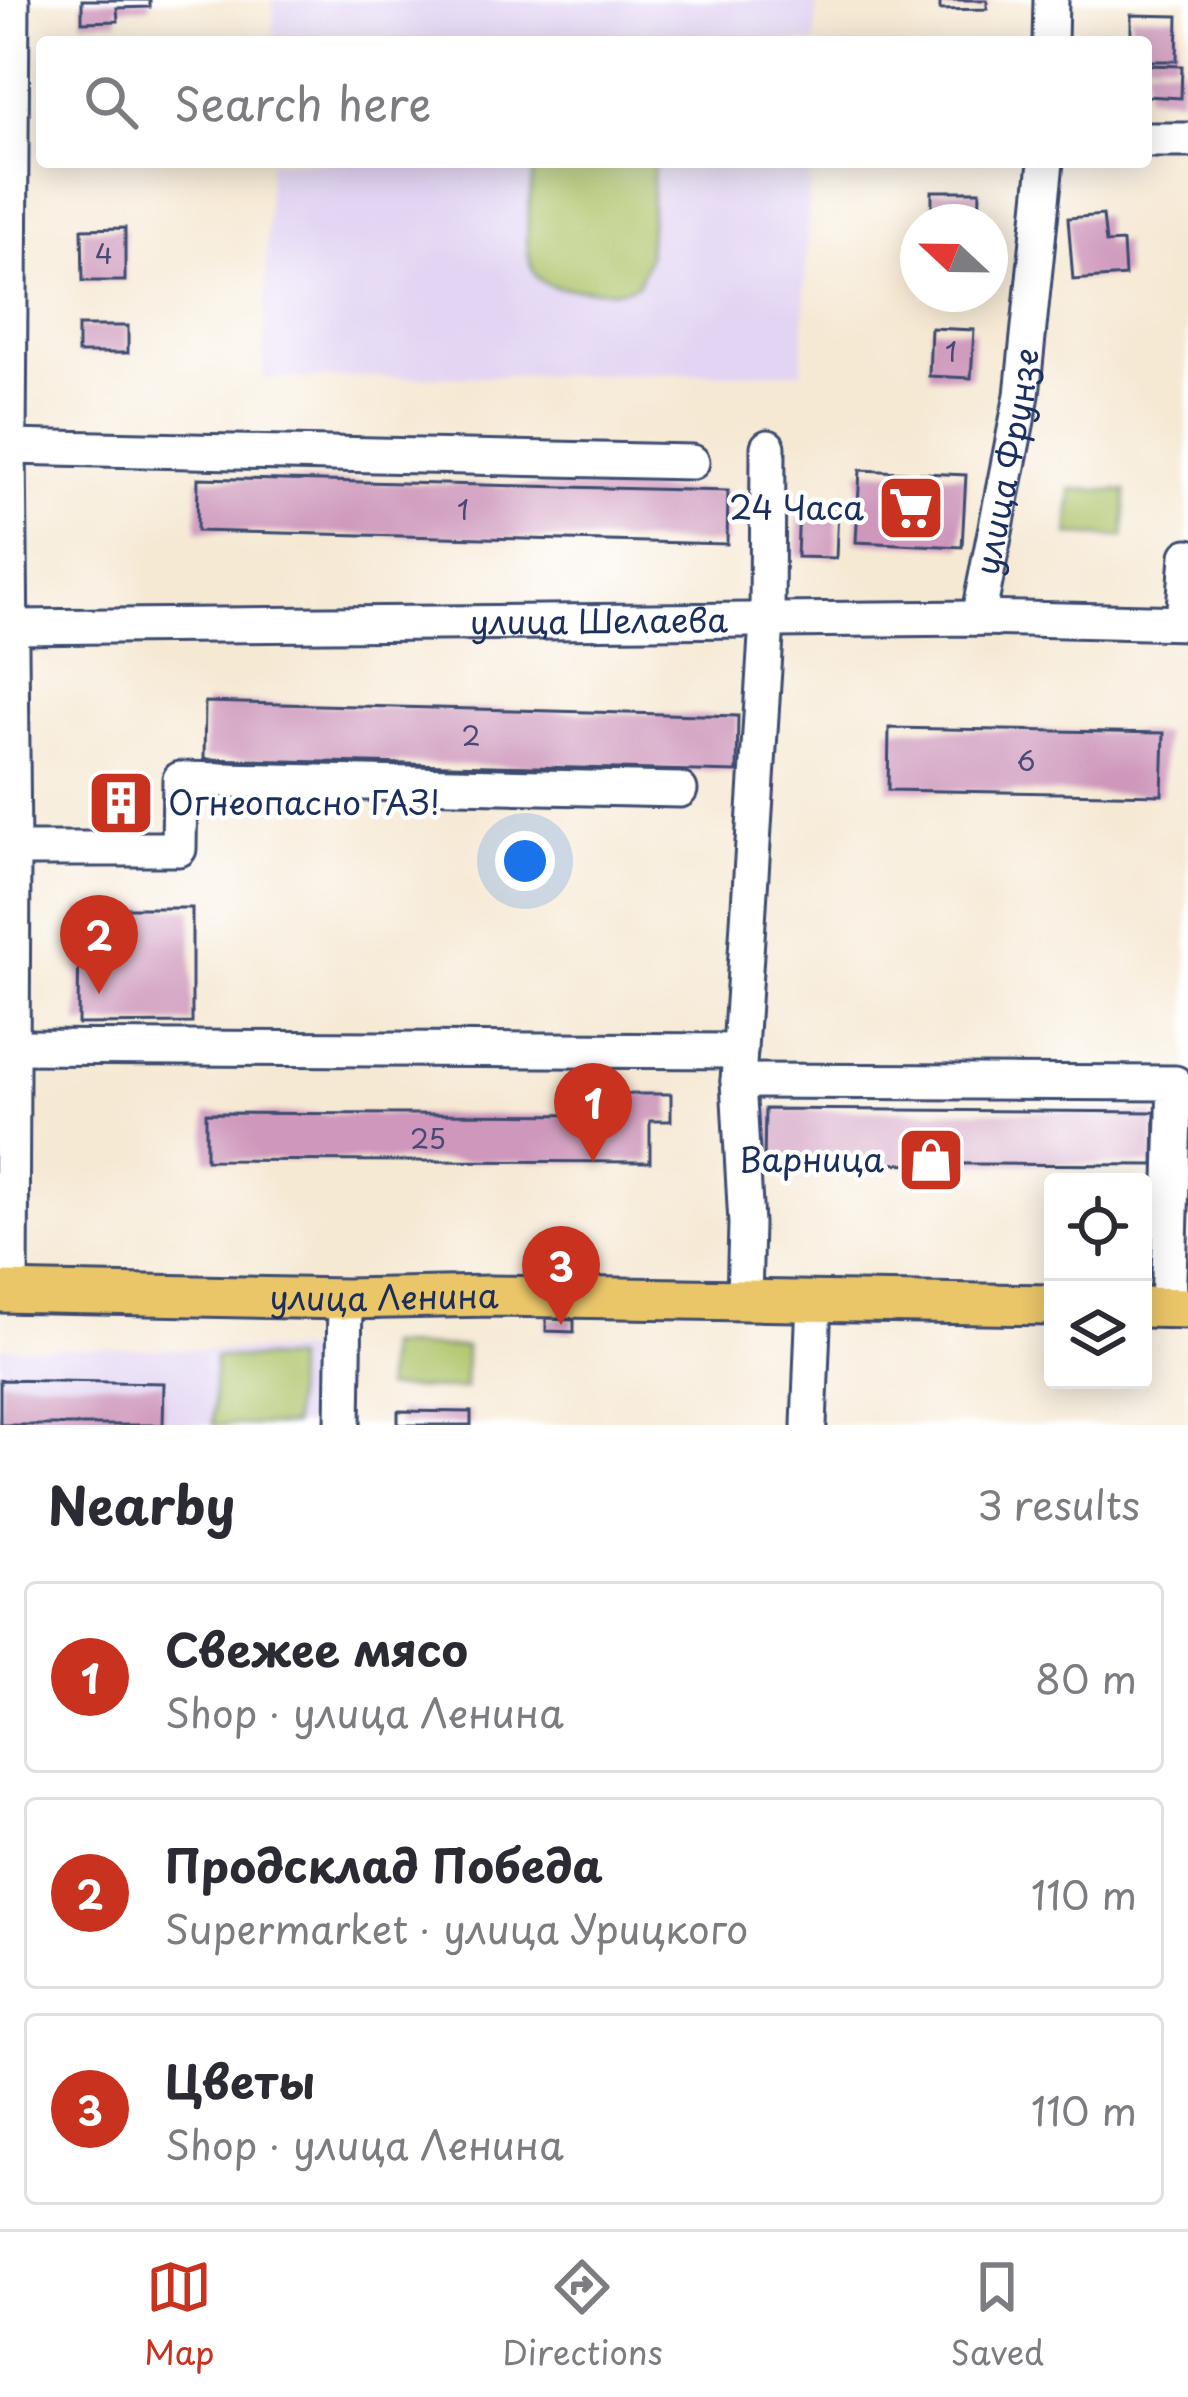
<!DOCTYPE html>
<html lang="en">
<head>
<meta charset="utf-8">
<style>
  body { margin:0; font-family:"Playpen Sans",sans-serif; background:#f7f7f7; color:#2b2b33 }
  .controls { position:absolute; right:36px; bottom:36px; display:grid; overflow:hidden; border-radius:12px; box-shadow:0 6px 30px #0003 }
  .controls button { width:108px; height:108px; display:grid; place-items:center; padding:0; border:0; border-bottom:3px solid #e1e1e2; background:#fff; color:#2b2b33; font:60px sans-serif }
  .compass { position:absolute; left:900px; top:204px; width:108px; height:108px; border-radius:50%; background:#fff; box-shadow:0 6px 30px #0003; rotate:292deg }
  .you { position:absolute; left:525px; top:861px; width:42px; height:42px; margin:-30px; border:9px solid #fff; border-radius:50%; background:#1a73e8; box-shadow:0 0 0 18px #1a73e833 }
  .badge { display:grid; place-items:center; width:78px; height:78px; border-radius:50%; background:#c8321e; color:#fff; font-size:39px; font-weight:700 }
  .pin { position:absolute; translate:-50% -99px; filter:drop-shadow(0 3px 6px #0008) }
  .pin::after { content:''; position:absolute; top:63px; width:42px; height:36px; background:inherit; clip-path:polygon(0 0,100% 0,50% 100%) }
  .list { margin:0; padding:0; list-style:none }
  h2 { display:flex; justify-content:space-between; align-items:center; height:156px; margin:0; padding:0 48px; font-size:51px }
  h2 small { font-size:39px; font-weight:400; color:#7c7c81 }
  .list li { display:grid; grid-template-columns:78px 1fr auto; gap:36px; align-items:center; box-sizing:border-box; height:192px; margin:0 24px 24px; padding:0 24px; border:3px solid #e1e1e2; border-radius:12px }
  .list b { display:block; font-size:45px; white-space:nowrap }
  .list p { margin:0; font-size:39px; white-space:nowrap; color:#7c7c81 }
  .list em { font-size:39px; font-style:normal; color:#7c7c81 }
  .icon { flex:none; width:66px; height:66px; fill:none; stroke:currentColor; stroke-width:2; stroke-linecap:round; stroke-linejoin:round }
  .map { position:relative; flex:none; width:1188px; height:1425px; overflow:hidden }
  .search { position:absolute; background:#fff; box-shadow:0 6px 30px #0003; left:36px; right:36px; top:36px; height:132px; display:flex; align-items:center; gap:30px; box-sizing:border-box; padding:0 42px; border-radius:12px; color:#7c7c81; font-size:45px }
  .sheet { height:804px; background:#fff }
  nav { display:flex; justify-content:space-around; align-items:center; box-sizing:border-box; height:168px; border-top:3px solid #e1e1e2; background:#fff; font-size:33px; color:#7c7c81 }
  nav a { display:grid; justify-items:center; gap:6px }
  nav .on { color:#c8321e }
  .map>svg:first-child { display:block }
  .built { fill:#e2d4f3 }
  .green { fill:#afc56a; stroke:#657a64; stroke-width:3 }
  .building { fill:#ce97bb }
  .lines { fill:none; stroke-linecap:round; stroke-linejoin:round }
  .minor-casing { stroke:#3c4b70; stroke-width:39 }
  .major-casing { stroke:#3c4b70; stroke-width:45 }
  .minor { stroke:#fff; stroke-width:33 }
  .major { stroke:#ebc669; stroke-width:39 }
  .labels { text-anchor:middle; stroke-width:9; stroke-linejoin:round; paint-order:stroke }
  .number-label { font-size:27px; fill:#484975 }
  .street-label { font-size:33px; fill:#1b2f5e; stroke:#fff }
  .poi-label { font-size:33px; fill:#1b2f5e; stroke:#fff; text-anchor:end }
</style>
</head>
<body>
<div class="map">
<svg width="1188" height="1425" viewBox="0 0 1188 1425">
  <rect width="100%" height="100%" fill="#fff"/>
  <filter id="ink" filterUnits="userSpaceOnUse"><feTurbulence type="fractalNoise" baseFrequency=".00833" numOctaves="2"/><feDisplacementMap in="SourceGraphic" scale="24" xChannelSelector="R" yChannelSelector="G"/><feConvolveMatrix kernelMatrix="1 2 1 2 8 2 1 2 1" color-interpolation-filters="sRGB"/></filter>
  <filter id="wash" filterUnits="userSpaceOnUse"><feTurbulence type="fractalNoise" baseFrequency=".004" numOctaves="4" result="noise"/><feDisplacementMap in="SourceGraphic" scale="48" xChannelSelector="R" yChannelSelector="G"/><feGaussianBlur stdDeviation="2.7" result="paint"/><feColorMatrix in="noise" values="0 0 0 0 0 0 0 0 0 0 0 0 0 0 0 0 0 1.4 0 .05"/><feComposite in="paint" operator="in"/></filter>
  <g filter="url(#wash)">
    <rect width="100%" height="100%" fill="#f6e9d4"/>
    <!-- built -->
    <path class="built" d="M274 0H817L815 42H273Z
      M269 162H810L802 372 263 379Z
      M0 1347 312 1351 310 1425H0Z"/>
    <!-- green -->
    <path class="green" d="M534 162H654L648 258 638 284C618 293 602 290 581 289 569 288 554 289 543 282 516 266 532 191 534 162Z
      M1071 489 1126 491 1124 537 1069 535Z
      M386 1346 466 1347 465 1389 385 1388Z
      M215 1357 294 1359 293 1425H213Z"/>
    <g id="blocks">
      <!-- building -->
      <path class="building" d="M82 0H150V7L117 8 118 21 82 22Z
        M940 0H987V9L940 10Z
        M1131 15 1178 16 1177 61H1146V42H1131Z
        M1146 65 1182 66 1181 98 1146 96Z
        M932 191H980L979 222H932Z
        M1103 215 1106 243 1123 242 1125 276 1073 280 1068 218Z
        M125 228V281H83L82 229Z
        M78 326H128V353H78Z
        M931 328 974 330 971 378 929 376Z
        M860 470 966 475 962 547 856 542Z
        M198 478 728 491 727 544 197 531Z
        M799 506 838 507 836 558 797 557Z
        M205 702 738 716 737 772 204 759Z
        M889 728 1164 733 1162 795 888 790Z
        M109 797H133V809H109Z
        M79 908H192V1023L78 1024Z
        M612 1094H671V1121H650V1162L206 1160V1113L612 1115Z
        M765 1109 1155 1112 1154 1165 764 1163Z
        M546 1318 574 1319V1332L546 1331Z
        M0 1380 164 1383 163 1425H0Z
        M398 1411 471 1412V1425H398Z"/>
    </g>
  </g>
  <g filter="url(#ink)">
    <use href="#blocks" fill-opacity="0" stroke="#3c4b70" stroke-width="3"/>
    <g class="lines">
      <!-- minor casing -->
      <g class="minor-casing">
        <g id="minor">
          <path d="M1050 42 1051 0"/>
          <path d="M1146 140H1188"/>
          <path d="M9 447 692 462"/>
          <path id="s1" d="M978 618 1022 395 1046 162"/>
          <path d="M1183 622 1188 556"/>
          <path id="s2" d="M11 627 978 618 1188 623"/>
          <path d="M13 849H179L180 779 680 790"/>
          <path d="M13 1047 740 1051"/>
          <path d="M738 1081 1175 1083 1168 1308"/>
          <path d="M11 1292 13 849 9 447 12 0"/>
          <path d="M744 1299 746 1224 738 1081 767 621 768 447"/>
          <path d="M343 1425 345 1299"/>
          <path d="M809 1425 814 1300"/>
        </g>
      </g>
      <!-- major casing -->
      <g class="major-casing">
        <g id="major">
          <path id="s3" d="M0 1292 345 1299 490 1296 1053 1305"/>
          <path d="M1143 1307 1188 1308"/>
        </g>
      </g>
      <!-- minor -->
      <use href="#minor" class="minor"/>
      <!-- major -->
      <use href="#major" class="major"/>
    </g>
  </g>
  <!-- icons -->
  <defs>
    <g id="supermarket-square" transform="scale(3.45)"><rect x="-9" y="-9" width="18" height="18" rx="4" fill="#c8321e" stroke="#fff"/><path d="M-6-5.5h2.5l.6 2H6L4.5 2H-2.5L-4.4-4H-6ZM-1.5 3.2a1.3 1.3 0 1 0 .1 0ZM3 3.2a1.3 1.3 0 1 0 .1 0Z" fill="#fff"/></g>
    <g id="building-square" transform="scale(3.45)"><rect x="-9" y="-9" width="18" height="18" rx="4" fill="#c8321e" stroke="#fff"/><path d="M-4-6H4V6H1V3H-1V6H-4ZM-2.5-4.3h1.7v1.8h-1.7ZM.8-4.3h1.7v1.8H.8ZM-2.5-1h1.7V.8h-1.7ZM.8-1h1.7V.8H.8Z" fill="#fff"/></g>
    <g id="shop-square" transform="scale(3.45)"><rect x="-9" y="-9" width="18" height="18" rx="4" fill="#c8321e" stroke="#fff"/><path d="M-5-2.5h2.3a2.7 3.5 0 0 1 5.4 0H5L5.5 6h-11ZM-1.5-2.5h3a1.5 2.3 0 0 0-3 0Z" fill="#fff"/></g>
  </defs>
  <g fill-rule="evenodd">
    <use href="#supermarket-square" x="911" y="508"/>
    <use href="#building-square" x="121" y="803"/>
    <use href="#shop-square" x="931" y="1160"/>
  </g>
  <g class="labels">
    <!-- number labels -->
    <g class="number-label">
      <text x="104" y="264">4</text>
      <text x="951" y="362">1</text>
      <text x="463" y="520">1</text>
      <text x="471" y="746">2</text>
      <text x="1026" y="771">6</text>
      <text x="428" y="1149">25</text>
    </g>
    <!-- street labels -->
    <g class="street-label">
      <text dy="12" stroke="none"><textPath href="#s1" startOffset="159">улица Фрунзе</textPath></text>
      <text dy="12" stroke="none"><textPath href="#s2" startOffset="588">улица Шелаева</textPath></text>
      <text dy="12" stroke="none"><textPath href="#s3" startOffset="384">улица Ленина</textPath></text>
    </g>
    <!-- poi labels -->
    <g class="poi-label">
      <text x="864" y="520">24 Часа</text>
      <text x="168" y="815" text-anchor="start">Огнеопасно ГАЗ!</text>
      <text x="884" y="1172">Варница</text>
    </g>
  </g>
</svg>
<div class="controls">
<button><svg class="icon" aria-label="locate" viewBox="0 0 24 24"><circle cx="12" cy="12" r="6"/><path d="M12 2v4M12 18v4M2 12h4M18 12h4"/></svg></button>
<button><svg class="icon" aria-label="layers" viewBox="0 0 24 24"><path d="M12 4l9 5-9 5-9-5zM3 14l9 5 9-5"/></svg></button>
</div>
<svg class="compass" viewBox="-18 -18 36 36"><path d="M0-13l5 13h-10z" fill="#e53935"/><path d="M0 13l5-13h-10z" fill="#7c7c81"/></svg>
<div class="you"></div>
<div class="pin badge" style="left:593px;top:1162px">1</div>
<div class="pin badge" style="left:99px;top:994px">2</div>
<div class="pin badge" style="left:561px;top:1325px">3</div>
<div class="search"><svg class="icon" aria-label="search" viewBox="0 0 24 24"><circle cx="10" cy="10" r="6"/><path d="M15 15l6 6"/></svg>Search here</div>
</div>
<section class="sheet">
<h2>Nearby<small>3 results</small></h2>
<ul class="list">
<li><span class="badge">1</span><div><b>Свежее мясо</b><p>Shop · улица Ленина</p></div><em>80 m</em></li>
<li><span class="badge">2</span><div><b>Продсклад Победа</b><p>Supermarket · улица Урицкого</p></div><em>110 m</em></li>
<li><span class="badge">3</span><div><b>Цветы</b><p>Shop · улица Ленина</p></div><em>110 m</em></li>
</ul>
</section>
<nav>
<a class="on"><svg class="icon" aria-label="map" viewBox="0 0 24 24"><path d="M3 6l6-2 6 2 6-2v14l-6 2-6-2-6 2zM9 4v14M15 6v14"/></svg>Map</a>
<a><svg class="icon" aria-label="directions" viewBox="0 0 24 24"><path d="M12 3l9 9-9 9-9-9zM9 14v-3h6M13 9l2 2-2 2"/></svg>Directions</a>
<a><svg class="icon" aria-label="saved" viewBox="0 0 24 24"><path d="M7 4h10v16l-5-4-5 4z"/></svg>Saved</a>
</nav>
</body>
</html>
